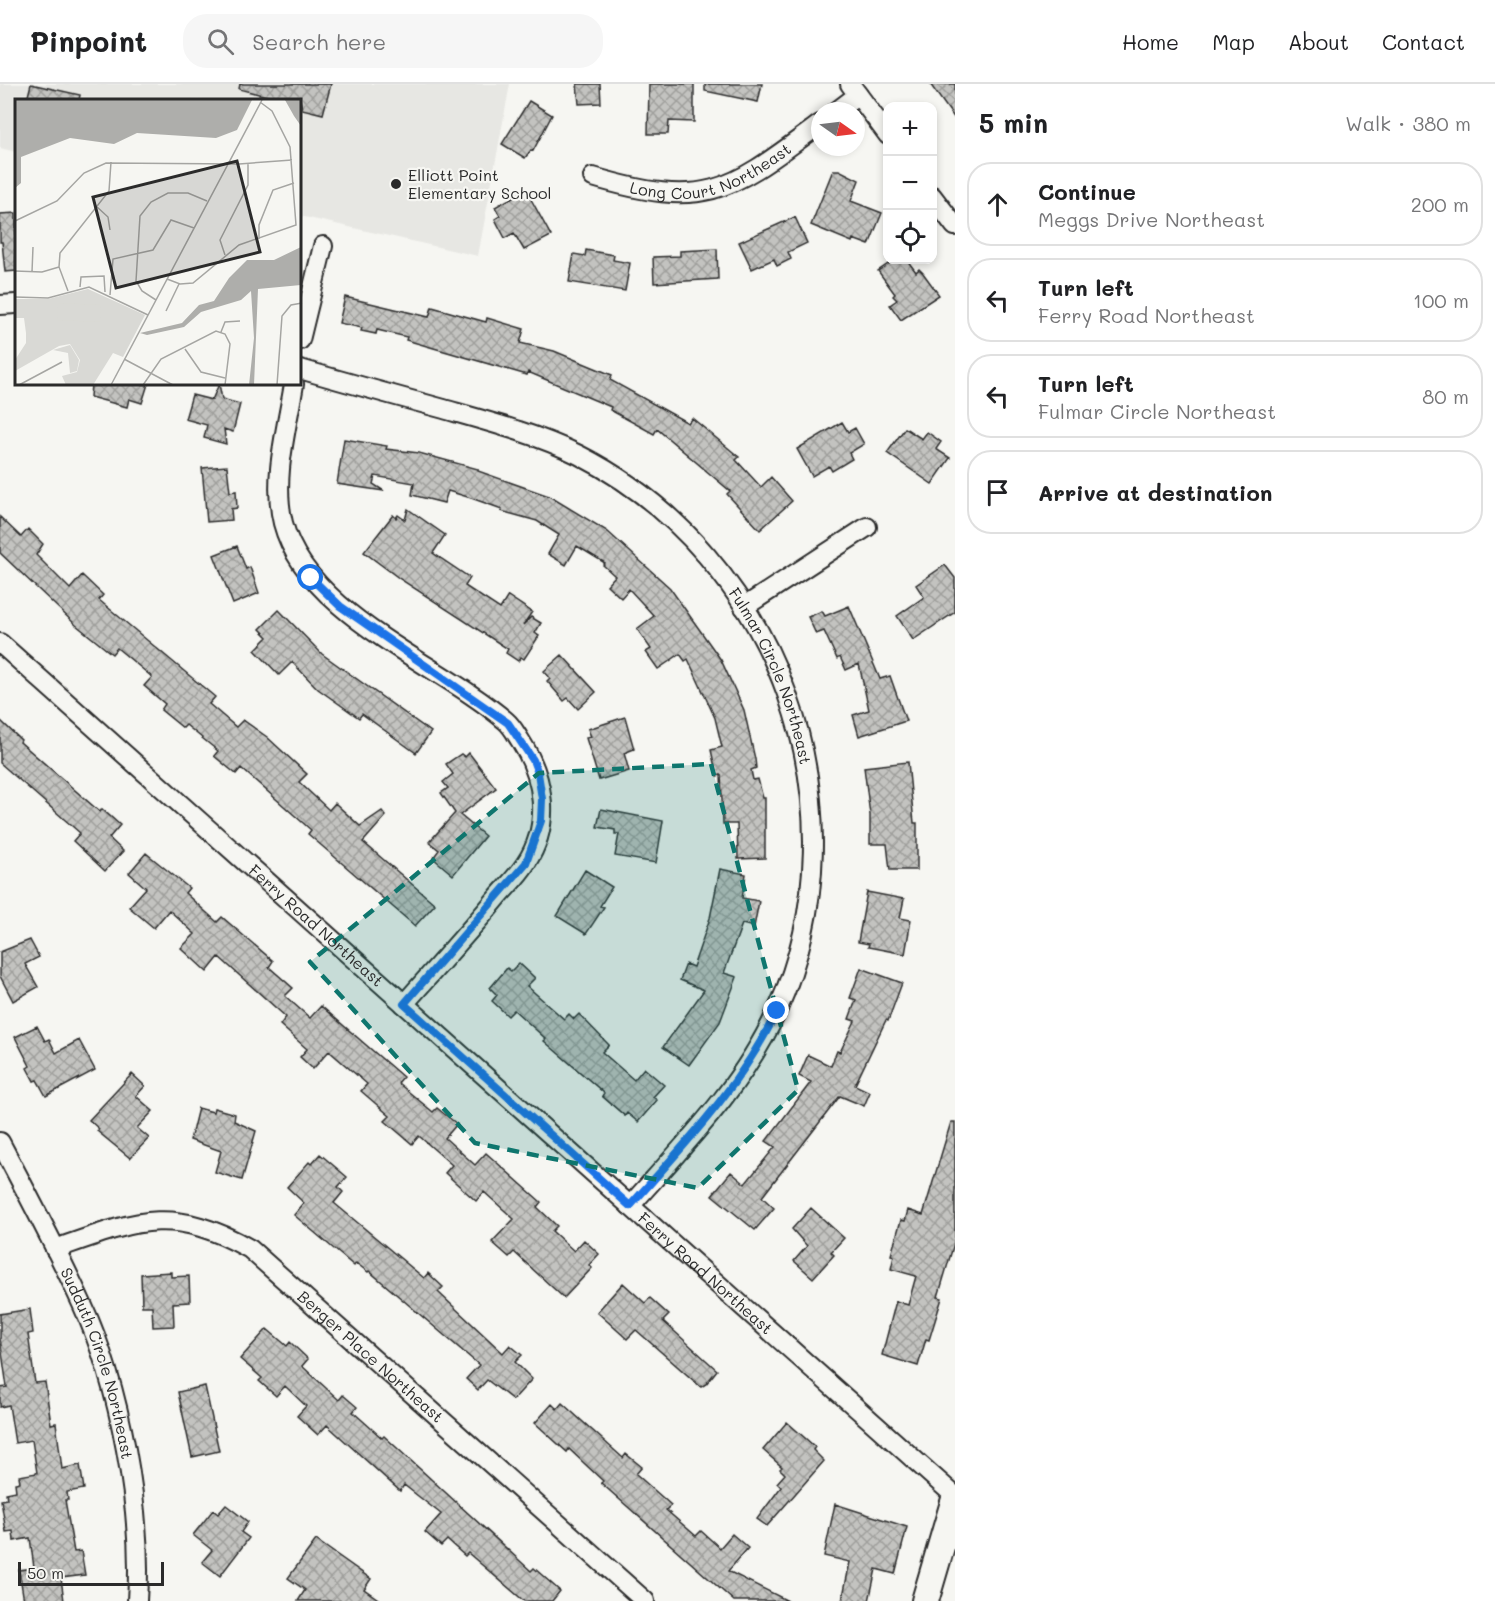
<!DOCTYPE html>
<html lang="en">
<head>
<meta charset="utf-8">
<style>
  body { margin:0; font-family:Mali,sans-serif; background:#f6f6f6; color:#202124 }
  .controls { position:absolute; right:18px; top:18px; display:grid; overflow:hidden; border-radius:12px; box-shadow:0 3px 9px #0003 }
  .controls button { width:54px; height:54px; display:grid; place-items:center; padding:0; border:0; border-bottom:2px solid #e0e0e0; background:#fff; color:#202124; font:30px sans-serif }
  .compass { position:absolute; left:811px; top:18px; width:54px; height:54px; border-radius:50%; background:#fff; box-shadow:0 3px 9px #0003; rotate:104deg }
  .scale { position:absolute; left:18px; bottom:15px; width:146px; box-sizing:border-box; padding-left:6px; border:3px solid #2b2b2b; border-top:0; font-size:16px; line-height:21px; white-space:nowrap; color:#2b2b2b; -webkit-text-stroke:4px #f6f6f2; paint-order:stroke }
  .stop { position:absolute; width:18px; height:18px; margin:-14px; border:4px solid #1a73e8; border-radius:50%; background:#fff }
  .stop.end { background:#1a73e8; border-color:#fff; box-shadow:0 2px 6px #0008 }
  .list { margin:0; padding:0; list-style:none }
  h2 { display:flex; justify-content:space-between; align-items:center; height:78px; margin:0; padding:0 24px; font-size:26px }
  h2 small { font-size:20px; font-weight:400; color:#757577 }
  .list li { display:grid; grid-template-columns:39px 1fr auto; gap:18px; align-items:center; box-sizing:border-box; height:84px; margin:0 12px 12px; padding:0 12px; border:2px solid #e0e0e0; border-radius:24px }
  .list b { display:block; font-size:22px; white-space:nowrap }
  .list p { margin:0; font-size:20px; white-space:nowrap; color:#757577 }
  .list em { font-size:20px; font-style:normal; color:#757577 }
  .icon { flex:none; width:33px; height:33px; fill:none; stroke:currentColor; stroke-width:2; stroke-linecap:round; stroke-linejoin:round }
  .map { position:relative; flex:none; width:955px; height:1517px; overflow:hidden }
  header { display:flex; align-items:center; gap:36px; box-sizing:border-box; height:84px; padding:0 30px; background:#fff; border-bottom:2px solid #e0e0e0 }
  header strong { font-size:28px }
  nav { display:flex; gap:33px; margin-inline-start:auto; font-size:21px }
  .search { width:420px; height:54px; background:#f6f6f6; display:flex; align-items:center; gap:15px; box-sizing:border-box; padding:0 21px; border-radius:24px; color:#757577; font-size:22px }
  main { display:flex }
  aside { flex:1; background:#fff }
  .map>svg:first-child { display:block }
  .built { fill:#e7e7e3 }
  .building { fill:url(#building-cross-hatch); stroke:#2b2b2b; stroke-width:1.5 }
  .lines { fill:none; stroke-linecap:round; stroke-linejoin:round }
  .street-casing { stroke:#2b2b2b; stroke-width:22 }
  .secondary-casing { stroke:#2b2b2b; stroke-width:30 }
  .street { stroke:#f6f6f2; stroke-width:18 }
  .secondary { stroke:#f6f6f2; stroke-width:26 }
  .route { stroke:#1a73e8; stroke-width:8 }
  .marked { fill:#0f766e; fill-opacity:0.2; stroke:#0f766e; stroke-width:4.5; stroke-dasharray:12 8; stroke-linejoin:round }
  .poi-dot { fill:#2b2b2b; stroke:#f6f6f2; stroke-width:2 }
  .labels { text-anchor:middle; stroke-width:4.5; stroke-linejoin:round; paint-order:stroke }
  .street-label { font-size:16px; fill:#2b2b2b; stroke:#f6f6f2 }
  .poi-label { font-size:16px; fill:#2b2b2b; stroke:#f6f6f2; text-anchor:start }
  .inset-road { fill:none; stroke:#a5a5a2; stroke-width:1.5 }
  .view { fill:#2b2b2b; fill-opacity:0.15; stroke:#2b2b2b; stroke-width:3 }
  .inset-edge { fill:none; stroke:#2b2b2b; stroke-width:3 }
</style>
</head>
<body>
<header>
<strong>Pinpoint</strong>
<div class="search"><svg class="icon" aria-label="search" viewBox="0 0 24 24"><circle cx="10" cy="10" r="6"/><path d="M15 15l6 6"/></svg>Search here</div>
<nav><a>Home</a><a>Map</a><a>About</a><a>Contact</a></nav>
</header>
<main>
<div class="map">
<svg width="955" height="1517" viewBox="0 0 955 1517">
  <defs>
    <pattern id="building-cross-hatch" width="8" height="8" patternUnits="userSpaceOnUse" patternTransform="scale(1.5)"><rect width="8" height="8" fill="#c3c3c0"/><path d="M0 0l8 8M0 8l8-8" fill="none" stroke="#9f9f9c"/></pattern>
  </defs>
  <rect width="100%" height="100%" fill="#f6f6f2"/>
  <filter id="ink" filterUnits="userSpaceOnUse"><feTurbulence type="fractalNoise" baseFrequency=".0167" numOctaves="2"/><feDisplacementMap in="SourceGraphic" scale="12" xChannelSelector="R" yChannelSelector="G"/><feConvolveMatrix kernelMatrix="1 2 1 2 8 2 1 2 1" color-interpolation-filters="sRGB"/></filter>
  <g filter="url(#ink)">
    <!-- built -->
    <path class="built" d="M0 0H510L478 172 300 132V16H16V68L0 64Z"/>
    <!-- building -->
    <path class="building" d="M31 0 80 11 79 16H27Z
      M240 0H331L323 30 302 25 300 16H282L239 5Z
      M577 0H600L601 19 579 20Z
      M649 0H694V38L669 37 668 50H648Z
      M705 0H762L758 18 705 7Z
      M930 0H955V35Z
      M529 17 552 31 533 67 531 66 525 74 502 60Z
      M833 86H839L859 96 851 117 882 129 869 161 853 155 852 158 811 141Z
      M526 106 551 152 524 166 514 149 505 154 495 135 500 132 495 123Z
      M16 129V187L5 188 2 158H0V130Z
      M795 133 807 159 788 168 791 175 777 182 774 175 752 185 739 158Z
      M717 165 718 195 654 199 653 173 680 172V167Z
      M586 166 614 171 613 176 630 179 625 207 569 198 574 170 585 172Z
      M894 176H907L916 188 919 185 923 189 939 211 901 236 890 221 897 216 893 212 895 210 878 187Z
      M345 213 429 233 432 223 486 238 487 234 524 245 520 259 554 267 612 291 610 296 688 339 692 334 739 373 736 376 761 403 771 393 792 417 760 446 727 410 730 407 657 345 654 350 610 326 611 323 528 288 527 291 406 256 407 253 377 246 376 250 361 247 362 244 339 239Z
      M91 300H148L142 319 129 315 127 323 90 313Z
      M219 300 222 315 240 320 233 348 224 345 226 360 204 354 207 341 185 335 192 311 212 316Z
      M842 338 848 348 855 344 864 360 849 369 852 375 832 387 829 382 812 392 797 365Z
      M905 344 922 355 927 348 941 358 936 365 950 374 932 400 887 369Z
      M344 355 387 362 386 365 419 369 478 385V387L549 412 607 447 670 504 721 576 744 626 755 675 756 684 751 686 753 696 758 695 763 714H765V774L738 775 737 740H723L721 691 717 692 711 666 722 663 715 634 688 575 685 577 680 570 658 585 646 568 651 565 637 545 654 532 629 505 621 514 607 501 615 492 603 481 605 479 577 462 566 481 548 470 559 451 537 437 501 427 502 425 471 414 448 407 444 419 412 411 414 399 375 392 373 400 384 407 337 400Z
      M227 382 230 408 236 407 237 424 231 425 232 436 207 438 202 384Z
      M408 425 445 451 433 469 470 494 465 502 500 525 508 512 532 528 523 541 531 533 541 539 535 549 539 552 524 575 521 573 518 577 506 569 508 565 400 495 364 468 393 431 396 434 398 431 405 436Z
      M0 433 21 453 28 445 43 460 36 471 70 505 82 491 103 511 99 516 215 613 209 620 236 643 243 636 267 653 307 690 299 698 329 726 335 719 360 742 382 727 386 732 363 758 435 820 415 842 308 750 311 746 241 684 236 690 214 672 218 667 186 641 183 644 161 626 165 620 144 602 152 593 117 564 112 570 76 541 0 469Z
      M237 462 246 485 250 483 259 509 233 520 214 471Z
      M945 481 955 494V528L913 556 897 532 924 513 916 501Z
      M849 522 880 595 890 592 906 637 859 652 853 631 869 626 859 580 846 586 840 573 837 575 824 547 816 550 808 533 822 527 825 532Z
      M279 526 322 570 431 648 416 669 362 630 359 634 318 605 292 578 279 591 255 566 268 553 260 545Z
      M562 571 596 608 578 625 568 614 564 617 547 597 550 594 544 587Z
      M625 633 634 665 624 669 629 687 599 696 586 654 591 653 588 645Z
      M0 636 21 656 20 658 100 728 102 725 120 741 109 754 123 767 105 787 73 757 80 749 0 679Z
      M469 669 496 704 460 731 485 752 453 791 433 774 439 766 429 758 455 729 441 709 448 704 443 698 453 690 446 680 461 670 465 673Z
      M908 678 914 739H917V786H890L887 760H870V731L864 683Z
      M601 725 663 737 656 779 615 772 619 750H615V746L597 743Z
      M146 769 189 804 185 809 217 838 222 833 273 877 269 883 293 904 285 912 310 934 321 922 403 993 398 999 433 1028 437 1024 457 1040 445 1054 475 1081 486 1069 541 1118 537 1123 557 1142 552 1147 574 1167 584 1156 599 1170 589 1181 592 1184 564 1214 514 1168 509 1173 492 1158 514 1135 484 1108 476 1117 445 1089 452 1081 419 1052 412 1060 385 1037 390 1032 361 1007 367 1000 329 967 313 985 300 973 307 965 280 941 286 933 219 873 207 888 181 864 195 850 169 826 154 844 129 823 146 804 129 789Z
      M720 785 746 790 742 814 759 817 754 843 742 840 724 889 737 893 720 938 689 981 663 963 704 906 680 896 686 880 693 883 710 834Z
      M585 786 612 803 600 822 604 823 586 850 557 832Z
      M867 808 904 815 900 834 911 836 905 870 868 863 869 860 858 858Z
      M30 856 39 873 25 880 38 903 13 917 0 892V868Z
      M519 879 535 894 527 902 564 935 569 930 574 935 579 930 609 961 602 968 634 996 644 984 664 1001 653 1013 657 1016 638 1038 627 1029 625 1032 602 1012 604 1009 544 957 546 955 514 926 508 932 492 917 497 911 490 904 507 884 511 887Z
      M861 884 902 899 888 937 886 936 855 1001 870 1008 864 1022 840 1012 762 1113 774 1124 755 1146 712 1111 731 1088 745 1100 775 1063 766 1057 811 998 799 992 808 971 831 982 837 967 840 968 855 937 849 935 856 916 850 914Z
      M37 942 45 957 49 955 56 969 79 956 95 986 46 1012 37 996 34 997 27 984 30 982 15 953Z
      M132 990 145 1002 136 1012 153 1027 137 1044 149 1054 130 1074 97 1047 99 1045 89 1036Z
      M198 1024 213 1028 214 1024 235 1030 234 1037 256 1047 242 1096 215 1088 221 1067 190 1056Z
      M951 1038H955V1156L938 1213 942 1214 929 1256 926 1255 918 1282 882 1271 896 1217 908 1221 916 1192 891 1185 894 1172 891 1171 901 1136 905 1137 908 1126 923 1131Z
      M320 1070 347 1093 338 1103 343 1108 334 1119 424 1194 428 1189 443 1203 438 1208 503 1269 510 1261 522 1271 515 1278 532 1295 513 1316 487 1296 478 1306 466 1295 479 1281 369 1187 368 1188 356 1179 354 1182 294 1131 304 1119 287 1103 309 1078 311 1080Z
      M811 1124 844 1154 831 1168 834 1171 813 1194 794 1177 807 1162 792 1145Z
      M171 1188V1193L189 1192 190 1218 173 1219 174 1242 153 1243 152 1222H142L141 1190Z
      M623 1199 645 1219 650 1214 669 1231 663 1237 717 1286 706 1300 701 1303 636 1246 627 1255 597 1228Z
      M30 1225 33 1249 28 1250 35 1299 45 1298 51 1340 56 1339 62 1385 80 1381 84 1405 67 1408 68 1416H65L74 1468 81 1467 85 1491 61 1494 64 1517H24L19 1486 34 1484 30 1454 14 1457 13 1447 6 1448 1 1416 7 1415 6 1409 16 1407 15 1399 20 1398 19 1392 37 1389 32 1356 15 1359 9 1321 0 1323V1304L7 1303 0 1255V1230Z
      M267 1245 287 1262 290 1258 308 1275 302 1282 339 1316 343 1311 357 1323 353 1328 382 1354 384 1352 531 1487 534 1484 560 1507 552 1517H524L468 1469 465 1472 447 1456 441 1462 425 1448 441 1430 404 1401 400 1407 327 1341 318 1351 297 1332 306 1322 285 1302 276 1312 259 1297 262 1294 240 1275Z
      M205 1302 219 1367 192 1373 178 1308Z
      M562 1319 623 1374 626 1370 642 1383 636 1390 671 1421 666 1426 696 1452 701 1447 720 1464 732 1450 748 1464 728 1487 788 1517H734L601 1399 603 1397 569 1365 567 1368 535 1339 552 1320 557 1325Z
      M787 1338 815 1363 813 1366 824 1377 767 1442 757 1435 781 1403 777 1399 785 1390 780 1385 782 1383 763 1366Z
      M835 1420 907 1443 895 1490 876 1485 869 1517H842L850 1478 824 1472Z
      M226 1421 248 1438 241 1448 249 1454 220 1492 202 1478 212 1466 193 1451 213 1426 218 1430Z
      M316 1456 371 1495 364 1505 381 1517H298L305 1506 288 1494Z"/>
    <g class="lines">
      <!-- street casing -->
      <g class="street-casing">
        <g id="street">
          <path d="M850 0 888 51"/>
          <path d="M837 27 858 11"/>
          <path id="s1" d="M593 93C708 127 729 107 820 40"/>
          <path d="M932 112 955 142"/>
          <path d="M0 221 16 220"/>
          <path d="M300 256 323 162"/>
          <path id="s2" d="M300 285C348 299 396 312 444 325 490 338 536 350 579 371 778 472 869 723 777 927 743 1002 684 1061 630 1122"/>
          <path d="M294 300C287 344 272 395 283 439 307 531 439 579 506 637 512 642 516 650 520 656 544 693 552 740 526 779 518 792 506 803 497 814 467 850 435 885 404 920"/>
          <path d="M744 523 867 443"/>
          <path id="s3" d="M0 559 955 1412"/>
          <path id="s4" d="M0 1058C28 1111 57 1165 82 1220 120 1302 143 1427 137 1517"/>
          <path id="s5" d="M55 1165C135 1137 171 1120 250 1165L645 1517"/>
        </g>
      </g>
      <!-- secondary casing -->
      <g class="secondary-casing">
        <path id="secondary" d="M925 1517 955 1415"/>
      </g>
      <!-- street -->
      <use href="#street" class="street"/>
      <!-- secondary -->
      <use href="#secondary" class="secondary"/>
    </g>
  </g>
  <g class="lines" filter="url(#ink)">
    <!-- route -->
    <path class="route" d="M311 494 340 522 508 639 533 676 538 689 542 715 541 737 526 779 404 920 630 1122C685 1060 741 1002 777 927"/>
  </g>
  <!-- marked area -->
  <path class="marked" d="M711 680 798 1006 698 1104 475 1059 310 878 539 689Z"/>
  <!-- markers -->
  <circle class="poi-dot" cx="396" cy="100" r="6"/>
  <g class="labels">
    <!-- street labels -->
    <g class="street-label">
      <text dy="6" stroke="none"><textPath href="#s1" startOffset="124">Long Court Northeast</textPath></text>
      <text dy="6" stroke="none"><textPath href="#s2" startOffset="594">Fulmar Circle Northeast</textPath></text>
      <text dy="6" stroke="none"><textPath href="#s3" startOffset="424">Ferry Road Northeast</textPath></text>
      <text dy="6" stroke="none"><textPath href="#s3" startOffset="946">Ferry Road Northeast</textPath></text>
      <text dy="6" stroke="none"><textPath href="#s5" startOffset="366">Berger Place Northeast</textPath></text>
      <text dy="6" stroke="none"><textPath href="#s4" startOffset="243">Sudduth Circle Northeast</textPath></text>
    </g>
    <!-- poi labels -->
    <g class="poi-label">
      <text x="408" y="97">Elliott Point<tspan x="408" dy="18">Elementary School</tspan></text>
    </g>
  </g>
  <!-- overview -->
  <g transform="translate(15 15)">
    <rect width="286" height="286" fill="#f6f6f2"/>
    <path d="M55 246 64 261 62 272 55 274 53 254 38 251Z" fill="#d9d9d5"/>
    <path d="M73 190 130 216 108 258 98 254 78 286H51L47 277 62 273 65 261 55 245 44 247 0 272V261L11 244V234L9 219H0V200H33Z" fill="#d9d9d5"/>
    <path d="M43 204 86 206 85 223 42 221Z" fill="#d9d9d5"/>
    <path d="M0 1H237L222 31 201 39 122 34 99 45 55 39 6 58V84L0 89ZM270 1H286V27L279 17ZM286 148V186L243 190 239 286H234L239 239 236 192 226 201 186 213 169 228 132 236 125 234 167 224 184 206 199 202 214 179 232 161H259Z" fill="#aeaeab"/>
    <path class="inset-road" d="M81 107 93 118 95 131M0 122 42 102 69 74 91 64 224 65 277 61M244 140V126L258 91 279 84M210 156 205 141 233 86V65M0 172 27 173 44 168M17 173 18 148M152 180 165 185 178 184 224 146 281 126 275 48 257 12 245 3M65 188 66 178 89 177 90 193M53 192 44 168 45 154 94 92 96 63M95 196 98 160 138 151 156 121 179 129M0 198 33 199 74 188 133 216M141 201 127 192 121 182 125 117 136 103 153 94H173L192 102M151 212 164 185M206 233 210 223 225 222M170 250 186 273 210 279M109 260 158 286M4 286 47 263M96 286 247 1M128 286 146 260 201 232 210 235 215 245 210 286M262 286 267 217 276 206 287 204"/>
    <path class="view" d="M222 62 245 153 101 189 78 98Z"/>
    <rect width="286" height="286" class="inset-edge"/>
  </g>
</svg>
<div class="controls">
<button>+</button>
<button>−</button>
<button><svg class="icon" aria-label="locate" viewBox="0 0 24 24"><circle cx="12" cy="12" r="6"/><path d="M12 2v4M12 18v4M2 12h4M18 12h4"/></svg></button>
</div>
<svg class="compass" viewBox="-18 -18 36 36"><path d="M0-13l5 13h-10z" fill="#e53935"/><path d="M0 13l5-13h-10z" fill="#757577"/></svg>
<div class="scale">50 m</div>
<div class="stop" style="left:311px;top:494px"></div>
<div class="stop end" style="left:777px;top:927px"></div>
</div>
<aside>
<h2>5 min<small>Walk · 380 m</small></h2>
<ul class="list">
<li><svg class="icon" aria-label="ahead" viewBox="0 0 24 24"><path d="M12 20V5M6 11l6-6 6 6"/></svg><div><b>Continue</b><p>Meggs Drive Northeast</p></div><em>200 m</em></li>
<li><svg class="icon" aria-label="left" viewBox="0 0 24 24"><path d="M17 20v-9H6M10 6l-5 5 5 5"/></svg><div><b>Turn left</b><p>Ferry Road Northeast</p></div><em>100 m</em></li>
<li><svg class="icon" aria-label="left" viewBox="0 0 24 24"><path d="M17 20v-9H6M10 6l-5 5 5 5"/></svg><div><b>Turn left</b><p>Fulmar Circle Northeast</p></div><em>80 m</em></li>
<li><svg class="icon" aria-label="arrive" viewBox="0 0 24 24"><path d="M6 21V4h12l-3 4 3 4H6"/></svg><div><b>Arrive at destination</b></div></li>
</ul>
</aside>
</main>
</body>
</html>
